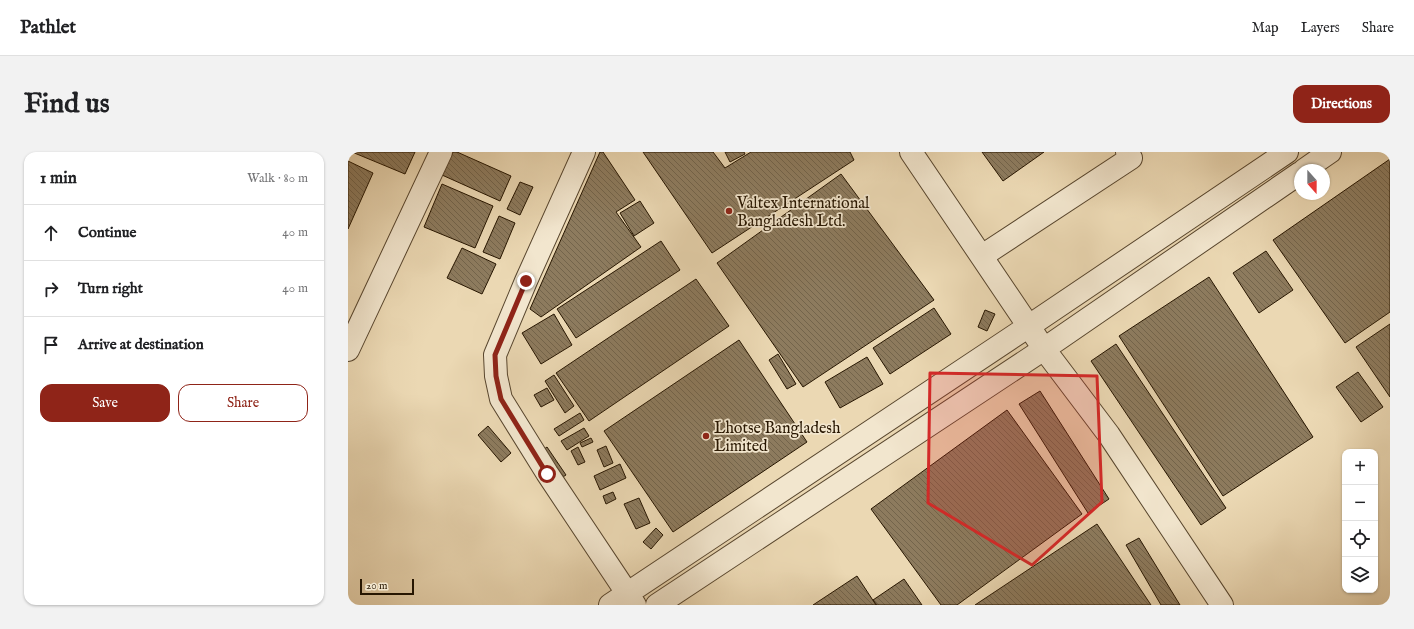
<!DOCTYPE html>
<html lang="en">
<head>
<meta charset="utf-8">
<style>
  body { margin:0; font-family:"IM FELL English",serif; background:#f2f2f2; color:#202124 }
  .controls { position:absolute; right:12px; bottom:12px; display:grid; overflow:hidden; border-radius:8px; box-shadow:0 1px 3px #0004 }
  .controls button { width:36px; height:36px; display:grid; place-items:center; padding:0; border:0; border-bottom:1px solid #e0e0e0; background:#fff; color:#202124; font:20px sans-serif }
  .compass { position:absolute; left:946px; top:12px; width:36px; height:36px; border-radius:50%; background:#fff; box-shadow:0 1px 3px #0004; rotate:159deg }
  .scale { position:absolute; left:12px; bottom:10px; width:54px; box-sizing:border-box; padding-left:4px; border:2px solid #271601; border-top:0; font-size:11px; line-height:14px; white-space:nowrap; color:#271601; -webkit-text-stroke:3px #f2e6ce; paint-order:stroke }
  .stop { position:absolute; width:12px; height:12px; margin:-9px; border:3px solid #8f2418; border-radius:50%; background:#fff }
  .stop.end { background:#8f2418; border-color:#fff; box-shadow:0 1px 4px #0008 }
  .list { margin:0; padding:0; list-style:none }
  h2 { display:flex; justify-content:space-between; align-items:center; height:52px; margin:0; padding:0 16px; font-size:17px }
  h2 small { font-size:13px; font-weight:400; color:#757577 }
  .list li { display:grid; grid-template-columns:26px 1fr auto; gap:12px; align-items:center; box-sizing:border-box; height:56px; padding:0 16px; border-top:1px solid #e0e0e0 }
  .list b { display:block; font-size:15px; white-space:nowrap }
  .list em { font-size:13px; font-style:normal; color:#757577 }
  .actions { display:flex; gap:8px; padding:12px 16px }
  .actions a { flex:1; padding:9px 0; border:1px solid #8f2418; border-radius:12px; text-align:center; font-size:14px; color:#8f2418 }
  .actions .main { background:#8f2418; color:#fff }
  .icon { flex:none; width:22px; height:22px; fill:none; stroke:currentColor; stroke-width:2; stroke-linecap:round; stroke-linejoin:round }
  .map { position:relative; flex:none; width:1042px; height:453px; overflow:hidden; border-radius:12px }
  header { display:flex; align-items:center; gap:24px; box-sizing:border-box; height:56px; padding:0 20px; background:#fff; border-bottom:1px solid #e0e0e0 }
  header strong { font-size:19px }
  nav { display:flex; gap:22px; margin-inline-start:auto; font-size:14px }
  .intro { display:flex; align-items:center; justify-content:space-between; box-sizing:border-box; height:96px; padding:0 24px }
  h1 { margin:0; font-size:28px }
  .button { padding:10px 18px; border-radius:12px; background:#8f2418; color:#fff; font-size:14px; font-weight:700 }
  main { display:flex; gap:24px; padding:0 24px }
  aside { flex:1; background:#fff; border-radius:12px; box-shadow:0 1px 3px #0004 }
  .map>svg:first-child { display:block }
  .building { fill:url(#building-back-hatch); stroke:#271601 }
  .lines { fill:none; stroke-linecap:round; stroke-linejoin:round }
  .minor-casing { stroke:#58462e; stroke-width:24 }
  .minor { stroke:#f2e6ce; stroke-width:22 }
  .route { stroke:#8f2418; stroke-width:5 }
  .marked { fill:#d62828; fill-opacity:0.2; stroke:#d62828; stroke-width:3; stroke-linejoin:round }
  .poi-dot { fill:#8f2418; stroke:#f2e6ce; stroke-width:1.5 }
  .labels { text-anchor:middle; stroke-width:3.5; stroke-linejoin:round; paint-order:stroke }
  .poi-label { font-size:16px; fill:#271601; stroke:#f2e6ce; text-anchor:start }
</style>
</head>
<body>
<header>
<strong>Pathlet</strong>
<nav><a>Map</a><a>Layers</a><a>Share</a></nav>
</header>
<div class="intro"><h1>Find us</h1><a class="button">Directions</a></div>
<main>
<aside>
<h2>1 min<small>Walk · 80 m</small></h2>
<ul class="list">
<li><svg class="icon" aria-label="ahead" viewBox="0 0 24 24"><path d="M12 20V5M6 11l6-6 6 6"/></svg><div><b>Continue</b></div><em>40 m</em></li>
<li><svg class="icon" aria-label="right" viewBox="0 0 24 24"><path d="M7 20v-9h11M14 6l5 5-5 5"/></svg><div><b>Turn right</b></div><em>40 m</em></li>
<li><svg class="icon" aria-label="arrive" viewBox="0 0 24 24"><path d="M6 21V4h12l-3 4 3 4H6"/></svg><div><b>Arrive at destination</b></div></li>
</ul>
<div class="actions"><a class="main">Save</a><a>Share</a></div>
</aside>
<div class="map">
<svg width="1042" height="453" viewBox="0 0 1042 453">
  <defs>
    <pattern id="building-back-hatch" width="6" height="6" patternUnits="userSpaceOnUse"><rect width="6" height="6" fill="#8d7b5e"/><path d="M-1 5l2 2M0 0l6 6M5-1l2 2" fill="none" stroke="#73644b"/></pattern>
  </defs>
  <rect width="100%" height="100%" fill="#ebd8b3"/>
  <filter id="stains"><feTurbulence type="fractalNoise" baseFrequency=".005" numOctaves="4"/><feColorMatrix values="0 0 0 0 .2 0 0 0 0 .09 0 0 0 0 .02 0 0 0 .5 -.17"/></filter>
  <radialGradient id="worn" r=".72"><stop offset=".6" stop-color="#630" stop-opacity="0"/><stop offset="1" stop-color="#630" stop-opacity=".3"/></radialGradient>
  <!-- building -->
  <path class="building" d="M4 0H67L57 22Z
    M105 0H109L163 24 152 49 94 23Z
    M252 0H255L287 48 268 60 293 95 193 165 182 157Z
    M295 0H365L377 16 403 0H502L506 8 364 101Z
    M377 0H396L397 2 382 10Z
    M634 0H696L655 29Z
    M1042 7V160L997 191 925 88Z
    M0 9 25 21 0 77Z
    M493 22 586 148 455 235 369 111Z
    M172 30 185 35 172 63 159 57Z
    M94 32 145 54 127 96 76 75Z
    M292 49 306 71 286 84 272 61Z
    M151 64 167 71 152 107 135 100Z
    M313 89 332 118 228 186 209 157Z
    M114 96 148 112 134 142 99 126Z
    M918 99 945 138 911 161 885 121Z
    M861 125 965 285 875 344 771 184Z
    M348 127 381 174 241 269 208 221Z
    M586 156 603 182 542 222 525 196Z
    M637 158 647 162 639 179 630 175Z
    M206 162 224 193 193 212 174 181Z
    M1042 172V245L1008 195Z
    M391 188 459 290 325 380 256 279Z
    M768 192 878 356 853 373 743 209Z
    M430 202 448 232 439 237 421 208Z
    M519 205 535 232 492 256 477 230Z
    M1010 220 1035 255 1013 270 988 235Z
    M206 223 226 254 217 261 197 229Z
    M199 236 206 248 193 255 186 243Z
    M692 239 761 347 740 361 671 252Z
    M659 258 734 362 609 453H593L523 357Z
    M232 261 236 268 211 284 206 277Z
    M140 274 163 301 153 310 130 283Z
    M236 276 241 284 219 298 213 289Z
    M243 286 245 290 234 295 232 291Z
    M258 294 265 311 256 315 249 298Z
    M199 295 218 323 210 328 192 300Z
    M230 295 237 310 230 313 223 299Z
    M272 312 278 326 252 338 246 324Z
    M265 340 268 347 258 352 255 344Z
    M291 346 302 371 288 377 276 352Z
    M749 372 803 453H627Z
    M308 376 315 383 303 397 295 390Z
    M791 386 832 453H813L778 393Z
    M509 424 528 453H465Z
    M556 427 574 453H529L525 448Z"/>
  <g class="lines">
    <!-- minor casing -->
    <g class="minor-casing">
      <path id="minor" d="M236 0 178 129 147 203 148 224 153 247 199 321 287 453
        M563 0 696 197 761 283 874 453
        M956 18 982 0
        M634 104 783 6 779 0
        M0 198 93 0
        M262 453 681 174 939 0
        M309 453 696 197 952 21"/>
    </g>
    <!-- minor -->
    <use href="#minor" class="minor"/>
  </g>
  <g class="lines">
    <!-- route -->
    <path class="route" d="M178 129 147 203 148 224 153 247 199 322"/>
  </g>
  <!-- marked area -->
  <path class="marked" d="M582 221 749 224 754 350 684 413 580 351Z"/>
  <!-- markers -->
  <g class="poi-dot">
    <circle cx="381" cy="59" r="4"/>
    <circle cx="358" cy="284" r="4"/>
  </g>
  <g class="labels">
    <!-- poi labels -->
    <g class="poi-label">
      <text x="389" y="56">Valtex International<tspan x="389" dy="18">Bangladesh Ltd.</tspan></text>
      <text x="366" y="281">Lhotse Bangladesh<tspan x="366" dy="18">Limited</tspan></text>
    </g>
  </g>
  <rect width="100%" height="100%" filter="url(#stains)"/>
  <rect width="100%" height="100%" fill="url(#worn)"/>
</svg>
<div class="controls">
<button>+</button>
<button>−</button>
<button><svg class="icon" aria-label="locate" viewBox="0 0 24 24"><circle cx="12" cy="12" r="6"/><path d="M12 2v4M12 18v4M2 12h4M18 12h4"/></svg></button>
<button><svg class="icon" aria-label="layers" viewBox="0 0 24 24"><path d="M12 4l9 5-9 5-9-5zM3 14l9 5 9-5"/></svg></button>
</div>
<svg class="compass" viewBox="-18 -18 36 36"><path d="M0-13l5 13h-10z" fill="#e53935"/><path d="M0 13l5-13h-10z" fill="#757577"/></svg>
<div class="scale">20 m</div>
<div class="stop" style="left:199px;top:322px"></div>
<div class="stop end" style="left:178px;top:129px"></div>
</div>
</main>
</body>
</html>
